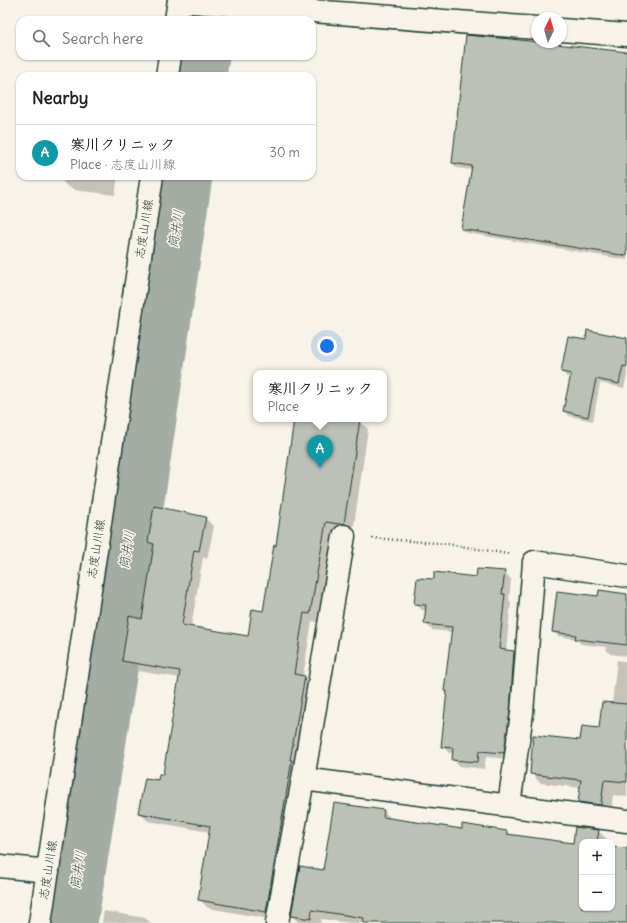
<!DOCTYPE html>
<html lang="en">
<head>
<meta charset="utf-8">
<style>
  body { margin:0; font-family:Delius,"Klee One",sans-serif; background:#f2f2f2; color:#202124 }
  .controls { position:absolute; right:12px; bottom:12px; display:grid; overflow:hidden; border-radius:8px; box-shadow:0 1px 3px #0004 }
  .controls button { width:36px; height:36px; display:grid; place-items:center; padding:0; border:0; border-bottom:1px solid #e0e0e0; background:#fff; color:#202124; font:20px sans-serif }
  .compass { position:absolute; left:531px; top:12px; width:36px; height:36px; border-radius:50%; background:#fff; box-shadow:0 1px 3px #0004; rotate:5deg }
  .you { position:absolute; left:327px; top:346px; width:14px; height:14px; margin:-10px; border:3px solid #fff; border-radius:50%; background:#1a73e8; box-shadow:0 0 0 6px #1a73e833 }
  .badge { display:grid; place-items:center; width:26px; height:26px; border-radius:50%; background:#111827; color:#fff; font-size:13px; font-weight:700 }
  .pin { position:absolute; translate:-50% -33px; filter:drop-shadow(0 1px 2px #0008) }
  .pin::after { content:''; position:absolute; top:21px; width:14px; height:12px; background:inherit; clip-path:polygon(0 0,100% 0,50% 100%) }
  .popup { position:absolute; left:253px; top:370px; width:134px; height:52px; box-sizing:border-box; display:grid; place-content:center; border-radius:8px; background:#fff; filter:drop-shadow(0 1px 3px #0005); font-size:13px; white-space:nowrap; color:#757577 }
  .popup b { font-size:15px; color:#202124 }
  .popup::after { content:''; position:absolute; left:50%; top:100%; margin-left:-8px; border:8px solid transparent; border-top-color:#fff }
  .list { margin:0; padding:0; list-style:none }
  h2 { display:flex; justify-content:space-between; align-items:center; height:52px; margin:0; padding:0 16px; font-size:17px }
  h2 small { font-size:13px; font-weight:400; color:#757577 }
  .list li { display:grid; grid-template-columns:26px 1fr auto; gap:12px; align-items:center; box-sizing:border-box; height:56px; padding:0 16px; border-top:1px solid #e0e0e0 }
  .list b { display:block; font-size:15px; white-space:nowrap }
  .list p { margin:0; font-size:13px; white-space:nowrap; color:#757577 }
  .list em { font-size:13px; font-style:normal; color:#757577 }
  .icon { flex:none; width:22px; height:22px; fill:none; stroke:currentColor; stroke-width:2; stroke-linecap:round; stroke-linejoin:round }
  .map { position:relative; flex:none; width:627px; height:923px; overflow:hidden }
  .search { position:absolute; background:#fff; box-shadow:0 1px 3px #0004; left:16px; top:16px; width:300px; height:44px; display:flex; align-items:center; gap:10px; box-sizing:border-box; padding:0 14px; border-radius:12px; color:#757577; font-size:15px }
  .panel { position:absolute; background:#fff; box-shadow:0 1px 3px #0004; left:16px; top:72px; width:300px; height:108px; border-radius:12px }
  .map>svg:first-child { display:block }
  .shadow { fill:#0003 }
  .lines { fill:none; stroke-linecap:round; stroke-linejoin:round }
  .river { stroke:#a4ada3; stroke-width:57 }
  .building { fill:#bbc1b6; stroke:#1f3d34 }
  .minor-casing { stroke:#1f3d34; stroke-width:25 }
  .major-casing { stroke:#1f3d34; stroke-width:25 }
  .path { stroke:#1f3d34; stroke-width:2.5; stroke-dasharray:1 3; stroke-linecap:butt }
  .minor { stroke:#f7f3e8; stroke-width:22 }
  .major { stroke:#f7f3e8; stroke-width:22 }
  .labels { text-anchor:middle; stroke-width:3; stroke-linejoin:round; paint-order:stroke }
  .street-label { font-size:12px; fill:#1f3d34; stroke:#f7f3e8 }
  .water-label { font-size:13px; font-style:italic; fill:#405950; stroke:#f7f3e8 }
</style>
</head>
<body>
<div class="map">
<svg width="627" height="923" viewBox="0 0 627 923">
  <rect width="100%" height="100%" fill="#f7f3e8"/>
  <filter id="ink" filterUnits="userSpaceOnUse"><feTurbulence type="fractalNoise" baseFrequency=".025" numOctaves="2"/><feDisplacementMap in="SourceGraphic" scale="8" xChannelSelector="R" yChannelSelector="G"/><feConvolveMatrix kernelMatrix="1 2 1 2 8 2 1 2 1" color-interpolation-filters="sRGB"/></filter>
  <g filter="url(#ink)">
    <!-- shadow -->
    <path class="shadow" d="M627 53V260L467 233 462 228 472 170 457 168 453 163Z
      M64 176H118L115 195 74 190 72 188 68 187 63 182Z
      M627 339V375L624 388 600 383 593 421 569 416 564 411 571 377H567L562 372 586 340Z
      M295 419H349L359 420 368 429 353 532 334 531 318 622 312 621 303 676 313 685 275 920 208 908 199 899 210 832 148 821 139 813 158 781 164 776 180 678 132 670 123 661 143 620 154 547 149 542 205 518 214 527 207 559 203 557 191 627 249 637 263 612 277 547Z
      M504 572 511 579 509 600 511 602 506 651 514 652 521 658 510 759 486 757 484 769 459 766 453 760V753H449L442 746 448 693 445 691 452 632 432 630 425 623 427 611 422 610 415 603 435 580 477 578Z
      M627 595V656L610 654 606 649V647L581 644 576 639 558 636 553 631 599 597Z
      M617 660 627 662V797L613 795 611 814 588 811 579 802 581 788 540 783 531 773 600 729 612 704Z
      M335 804 384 811 392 820 462 830 507 832 511 835 574 844 598 831 608 840 607 842H582V908H612V848L627 849V923H349L321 919V923H299L292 916 324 871Z
      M104 911 145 918 151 923H102Z
      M82 921 94 923H82Z"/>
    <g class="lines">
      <!-- river -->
      <path class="river" d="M198 76 201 56
        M69 923 138 486 184 176"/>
    </g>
    <!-- building -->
    <path class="building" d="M466 35 511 39 627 52V256L461 229 472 166 452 163Z
      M587 330 627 338V367L623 366 619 384 596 379 588 417 563 411 571 374 561 372 568 336 586 339Z
      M294 419H360L344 524H339L326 522 310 614 304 613 294 674 305 676 290 760H292L266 912 198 900 210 826 138 813 145 778 158 780 159 774H163L180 671 122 661 129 616 142 619 154 544 148 542 154 506 206 517 199 551 194 550 182 625 248 636 252 609 263 611 274 545 276 546Z
      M477 569 505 571 502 594H505L499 649 514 651 510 712 504 753 479 751 478 762 452 760 453 748 441 747 447 691H444L452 627 424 624 426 605 414 604 417 578 434 579V572L476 577Z
      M599 590 627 594V645L575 639 576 635 552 632 557 591 598 596Z
      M602 702 627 704V782L604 780 601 805 578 802 581 780 530 774 533 735 580 740 582 726 599 728Z
      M334 803 384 810 383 817 462 829V824L507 831V834L573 843 575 827 599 830 597 842H582V908H612V847L627 848V923H363L364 918 312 910 311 919 291 916 300 866 323 870Z"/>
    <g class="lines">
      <!-- minor casing -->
      <g class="minor-casing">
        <path id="minor" d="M179 1 537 28
          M561 30 627 35
          M303 779 344 536
          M509 805 522 713 534 562 627 576
          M0 866 48 871
          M277 923 303 779 627 821"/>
      </g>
      <!-- major casing -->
      <g class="major-casing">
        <path id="major" d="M176 20 179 0
          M167 76 170 56
          M40 923 152 176"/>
      </g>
      <!-- path -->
      <path class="path" d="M372 538 448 544 508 554"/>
      <!-- minor -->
      <use href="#minor" class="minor"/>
      <!-- major -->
      <use href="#major" class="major"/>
    </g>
  </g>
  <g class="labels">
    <!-- street labels -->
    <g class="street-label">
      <text transform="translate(144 229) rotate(-81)" y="4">志度山川線</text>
      <text transform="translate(96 549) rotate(-81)" y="4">志度山川線</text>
      <text transform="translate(48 870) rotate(-81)" y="4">志度山川線</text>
    </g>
    <!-- water labels -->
    <g class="water-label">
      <text transform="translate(175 229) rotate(-81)" y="5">筒井川</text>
      <text transform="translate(126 550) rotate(-81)" y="5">筒井川</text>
      <text transform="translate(77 870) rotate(-81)" y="5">筒井川</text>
    </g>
  </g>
</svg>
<div class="controls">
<button>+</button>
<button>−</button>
</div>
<svg class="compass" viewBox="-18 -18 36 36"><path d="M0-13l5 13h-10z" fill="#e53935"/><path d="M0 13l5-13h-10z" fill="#757577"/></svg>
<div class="you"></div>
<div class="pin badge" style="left:320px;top:468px;background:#0f9aa8">A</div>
<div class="popup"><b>寒川クリニック</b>Place</div>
<div class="search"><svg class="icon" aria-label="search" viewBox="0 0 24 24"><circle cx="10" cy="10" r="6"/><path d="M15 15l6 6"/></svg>Search here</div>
<section class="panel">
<h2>Nearby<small></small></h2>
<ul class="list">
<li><span class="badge" style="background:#0f9aa8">A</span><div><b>寒川クリニック</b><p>Place · 志度山川線</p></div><em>30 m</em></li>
</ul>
</section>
</div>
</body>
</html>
